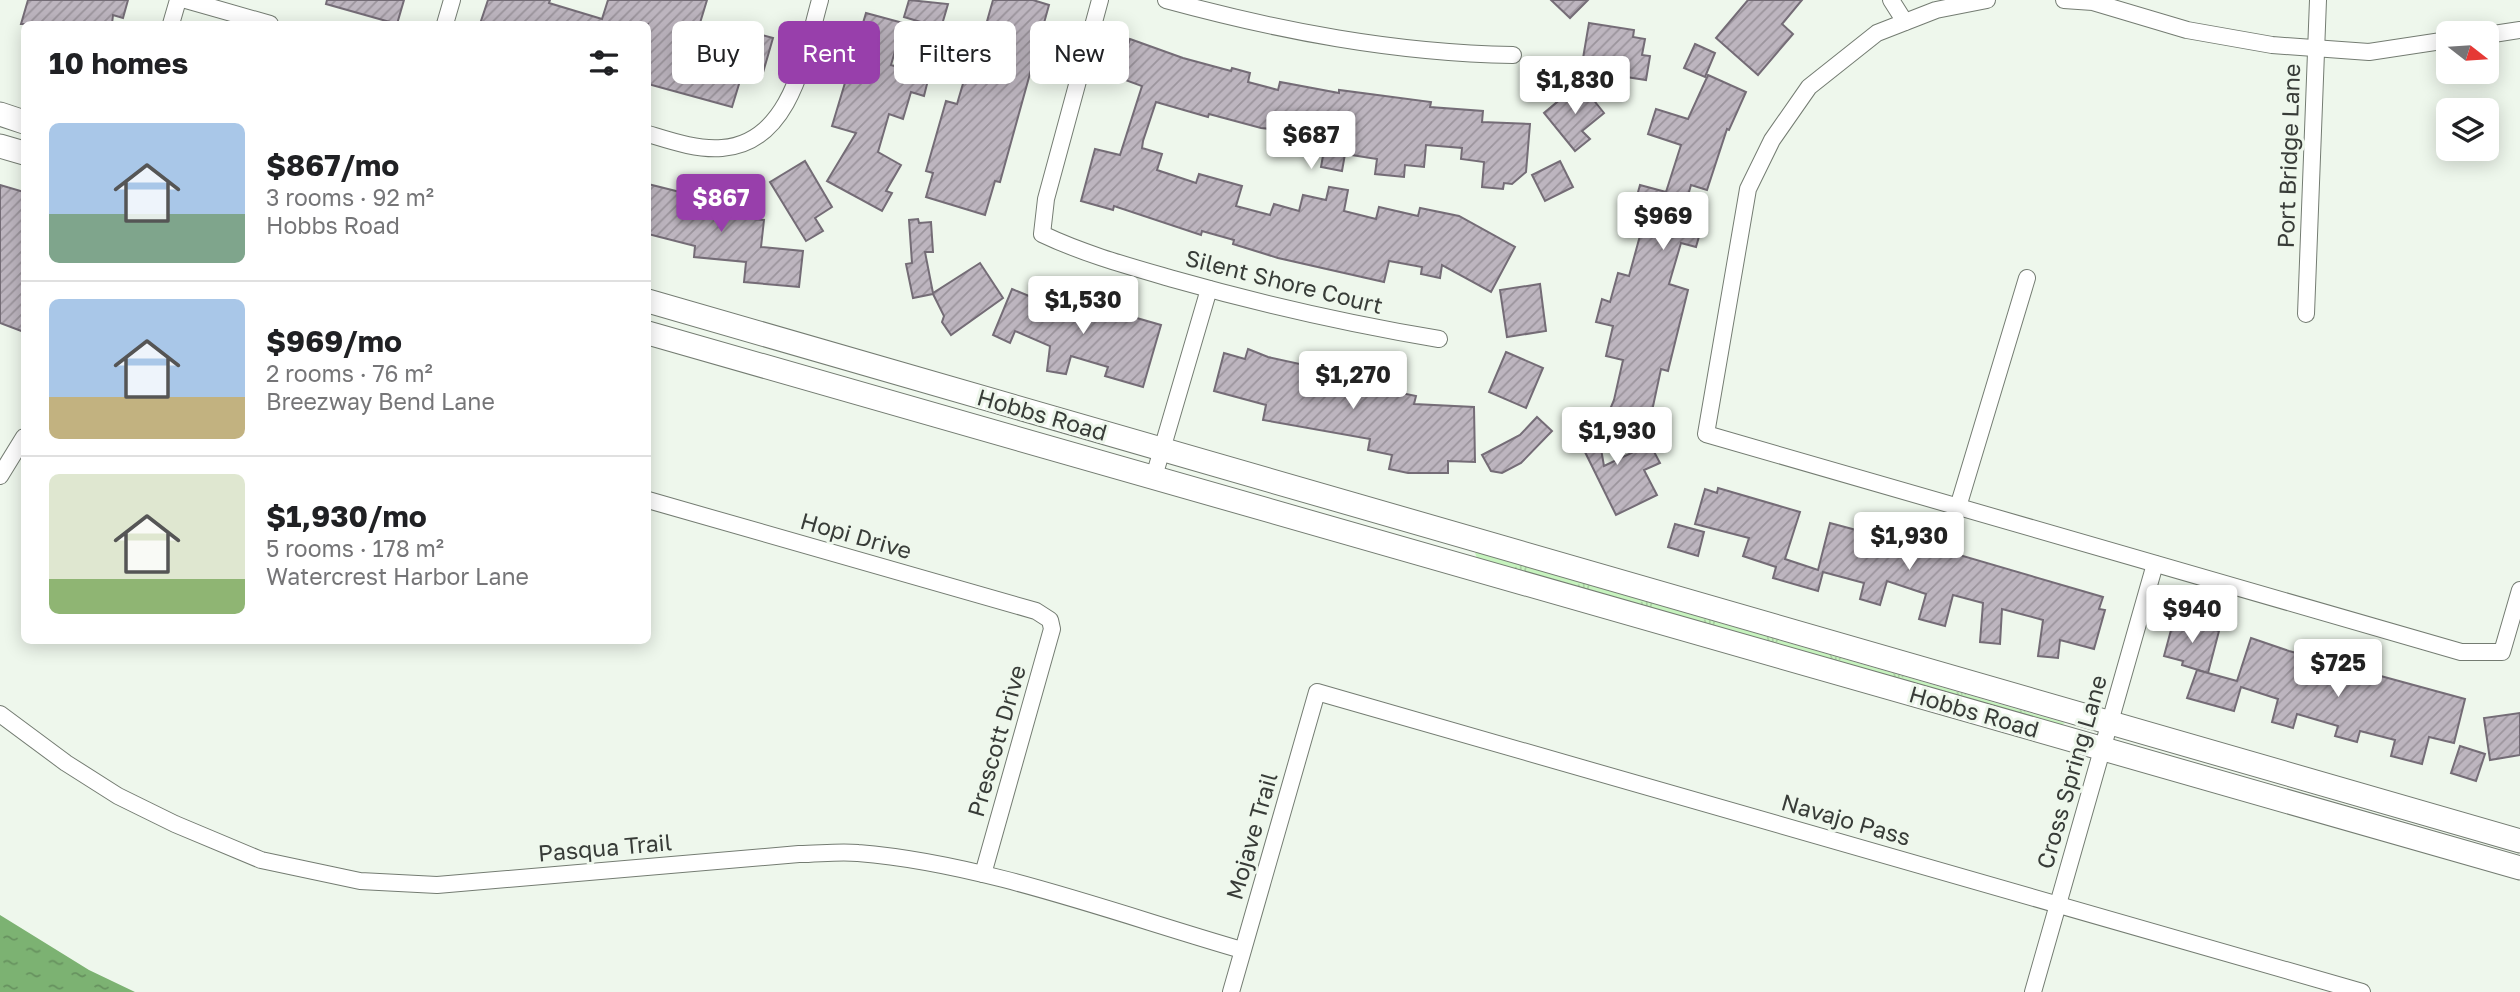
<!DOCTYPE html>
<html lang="en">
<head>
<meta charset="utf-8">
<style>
	:root { --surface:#fff; --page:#f2f2f2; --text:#202124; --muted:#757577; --line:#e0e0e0; --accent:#983fab }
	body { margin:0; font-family:"Golos Text",sans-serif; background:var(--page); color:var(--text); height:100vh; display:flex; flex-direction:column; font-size:26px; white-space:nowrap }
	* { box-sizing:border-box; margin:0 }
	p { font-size:23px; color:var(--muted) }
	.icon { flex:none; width:38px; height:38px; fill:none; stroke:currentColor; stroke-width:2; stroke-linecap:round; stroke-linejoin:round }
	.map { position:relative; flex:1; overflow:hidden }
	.drawer { position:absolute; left:21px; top:21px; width:630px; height:623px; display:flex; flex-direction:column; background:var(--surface); border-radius:10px; box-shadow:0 4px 18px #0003 }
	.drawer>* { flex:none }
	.top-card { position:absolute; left:672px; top:21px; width:665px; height:63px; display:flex; gap:14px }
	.needle { width:46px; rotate:107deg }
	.fabs { position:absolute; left:2436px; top:21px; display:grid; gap:14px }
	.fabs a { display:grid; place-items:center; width:63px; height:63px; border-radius:10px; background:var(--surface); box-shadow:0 4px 18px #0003; font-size:35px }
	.price { position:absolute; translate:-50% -60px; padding:0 16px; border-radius:7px; background:#fff; color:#222; font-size:23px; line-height:46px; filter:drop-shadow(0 2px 4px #0008) }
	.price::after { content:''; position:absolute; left:50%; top:42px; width:21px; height:16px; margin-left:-10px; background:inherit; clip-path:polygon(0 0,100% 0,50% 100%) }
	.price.on { background:var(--accent); color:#fff }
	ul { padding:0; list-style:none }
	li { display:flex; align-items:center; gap:21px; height:175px; padding:0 28px }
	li+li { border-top:2px solid var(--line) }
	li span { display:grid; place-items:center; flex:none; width:196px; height:140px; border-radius:10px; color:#555 }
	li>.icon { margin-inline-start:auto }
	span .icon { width:84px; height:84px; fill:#fffc; stroke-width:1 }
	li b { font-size:30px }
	h2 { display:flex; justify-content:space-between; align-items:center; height:84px; padding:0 28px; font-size:30px }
	.tag { padding:0 24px; border-radius:10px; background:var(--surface); box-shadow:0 4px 18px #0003; font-size:24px; line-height:63px }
	.tag.on { background:var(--accent); color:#fff }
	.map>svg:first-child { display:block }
</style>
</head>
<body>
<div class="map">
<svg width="2520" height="992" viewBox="0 0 2520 992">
	<defs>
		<pattern id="grass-tufts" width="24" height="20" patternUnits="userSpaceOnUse" patternTransform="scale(1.75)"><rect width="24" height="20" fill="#c6f3be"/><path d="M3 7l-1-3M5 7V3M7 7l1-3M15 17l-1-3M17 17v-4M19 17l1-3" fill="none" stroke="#abd1a4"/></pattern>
		<pattern id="water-ripples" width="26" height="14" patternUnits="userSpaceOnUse" patternTransform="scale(1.75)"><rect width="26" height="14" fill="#7cb272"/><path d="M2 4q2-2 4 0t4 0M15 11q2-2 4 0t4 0" fill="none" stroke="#67925f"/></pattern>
		<pattern id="building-hatch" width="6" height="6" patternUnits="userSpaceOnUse" patternTransform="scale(1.75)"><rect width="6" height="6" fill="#bdb5bf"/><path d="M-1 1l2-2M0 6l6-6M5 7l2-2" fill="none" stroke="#9b949c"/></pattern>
	</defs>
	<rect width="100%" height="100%" fill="#eef7ec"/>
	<!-- grass -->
	<path fill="url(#grass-tufts)" d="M1475,553H1479L2065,723L2060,726L1477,558Z"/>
	<!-- water -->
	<path fill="url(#water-ripples)" d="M0,915L89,970L135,992H0Z"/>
	<!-- building -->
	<g fill="url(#building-hatch)" stroke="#746c76" stroke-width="2">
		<path d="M28,0H128L123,18L113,15L112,24H21Z"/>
		<path d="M327,0H404L397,24L326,4Z"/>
		<path d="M488,0H550L549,3L602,19L608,0H707L693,46L722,54L725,43L743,49L747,31L773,38L762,76L743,71L732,107L648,84V24H480Z"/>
		<path d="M909,0L948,4L941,28L904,17Z"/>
		<path d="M993,0H1033L1049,5L1000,182L995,181L985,215L926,197L933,173L926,171L946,101L957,104L967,70L960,68L974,29L984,32Z"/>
		<path d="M1551,0H1588L1570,18Z"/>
		<path d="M1748,0H1802L1782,24L1793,34L1758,75L1716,38Z"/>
		<path d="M866,13L903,23L891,65L929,76L924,96L911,92L903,119L889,114L878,152L901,165L886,191L892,193L882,211L827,181L856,133L832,126Z"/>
		<path d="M1589,23L1634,30L1633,37L1645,39L1642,55L1650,56L1646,80L1581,70Z"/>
		<path d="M1130,39L1183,58L1231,71L1232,68L1250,73L1248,82L1278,90L1280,82L1339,93V90L1431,102L1430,107L1483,111L1482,122L1530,124L1526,172L1512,184L1504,183L1503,189L1482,187L1484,162L1461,159L1462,148L1426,145L1424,167L1405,165L1404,177L1375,174L1377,159L1345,154L1342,171L1321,167L1324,150L1297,145L1300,132L1261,128L1209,114L1208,117L1156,102L1143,141L1142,148L1162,154L1157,170L1196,183L1199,174L1242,186L1236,206L1270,215L1274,204L1299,211L1303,195L1326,200L1329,187L1348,190L1344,211L1376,219L1379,207L1418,216L1420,208L1459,216L1515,247L1491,292L1442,265L1440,278L1421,274L1422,267L1389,261L1384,282L1278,258L1233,244L1234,240L1202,231L1201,235L1114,206L1113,210L1081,201L1095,149L1120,155L1142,86L1117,77Z"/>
		<path d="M1695,44L1715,53L1705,77L1684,68Z"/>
		<path d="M1708,75L1746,92L1729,130L1727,129L1707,190L1691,185L1681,220L1702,226L1696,247L1681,243L1669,284L1688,290L1668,371L1661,369L1649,425L1608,414L1614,400L1623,360L1606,356L1613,326L1596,322L1602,299L1610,302L1618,273L1629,276L1641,232L1628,228L1640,185L1666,192L1681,145L1648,134L1656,109L1688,119Z"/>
		<path d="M1580,83L1604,113L1582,131L1590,139L1575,151L1544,113Z"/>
		<path d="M805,161L832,207L815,218L823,231L806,241L770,182Z"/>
		<path d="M1560,161L1573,187L1545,201L1532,175Z"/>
		<path d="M648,184L700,197L701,193L746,197L744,218L764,220L761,247L803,251L799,287L744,282L746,262L694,257L695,246L648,234Z"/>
		<path d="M0,185L24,192V332L0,323Z"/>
		<path d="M918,219L919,223L931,222L933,252H925L933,293L980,263L1003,298L951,335L942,322L944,316L933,294L913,298L906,264L912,263L909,220Z"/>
		<path d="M1540,284L1546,331L1507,337L1500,290Z"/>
		<path d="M1012,289L1070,313L1074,300L1161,325L1143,387L1105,376L1108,367L1071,356L1066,374L1047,371L1050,346L1015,331L1010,343L993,335Z"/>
		<path d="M1248,349L1268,357L1373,380L1372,387L1416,396L1414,404L1474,407L1475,462L1448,461V473H1408L1389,469L1392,455L1368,450L1370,439L1263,420L1266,405L1214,391L1224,353L1245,359Z"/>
		<path d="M1506,352L1543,368L1526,408L1489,392Z"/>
		<path d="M1594,409L1604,466L1650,444L1660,463L1644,470L1657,495L1616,515L1584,450L1579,451L1574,412Z"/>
		<path d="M1537,417L1552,431L1521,463L1502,473L1491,471L1482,455L1520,435Z"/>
		<path d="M1718,488L1800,512L1785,559L1818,570L1830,523L1890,539L1891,535L2103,597L2099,609L2105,610L2094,649L2060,640L2058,658L2038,656L2043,620L2002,609L2000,644L1980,642L1983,603L1953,595L1945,626L1919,619L1926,594L1887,581L1880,605L1860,599L1864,583L1823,572L1818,591L1773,578L1776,567L1743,556L1749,538L1695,524L1705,489L1717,493Z"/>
		<path d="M1675,524L1704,532L1698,556L1668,547Z"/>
		<path d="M2174,619L2219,631L2208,673L2182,665L2183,661L2164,656Z"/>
		<path d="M2251,638L2289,651L2465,699L2454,743L2429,737L2422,764L2391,756L2395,740L2360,731L2357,742L2335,736L2338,726L2297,714L2293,728L2272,722L2278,699L2241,687L2234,711L2187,698L2197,670L2237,681Z"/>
		<path d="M2520,713V755L2490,760L2484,718Z"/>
		<path d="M2460,746L2485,754L2476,781L2451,773Z"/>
	</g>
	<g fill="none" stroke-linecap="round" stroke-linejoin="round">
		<defs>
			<g id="street">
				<path d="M186,0L270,24"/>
				<path d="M1100,0L1046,199L1042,234C1084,254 1128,266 1173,279C1261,304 1349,324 1439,339"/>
				<path d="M1166,0C1280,31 1394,53 1513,55"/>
				<path d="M1891,0L1905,22"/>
				<path d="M1987,0L1936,10L1877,33L1809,87L1772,140L1748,189L1706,434L2461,652H2502L2520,590"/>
				<path d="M2064,0L2093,2L2187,30L2272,45L2369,52L2448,40"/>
				<path d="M171,24L178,0"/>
				<path d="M445,24L452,0"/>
				<path d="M2487,35L2520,30"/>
				<path d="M648,134C671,141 697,150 722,148C792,143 805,53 820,0"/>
				<path d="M2306,314L2318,0"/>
				<path d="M0,476L24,437"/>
				<path d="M1153,480L1209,289"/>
				<path d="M648,500L1036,611L1050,620L1052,629L983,874"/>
				<path d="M1958,507L2027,278"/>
				<path d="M0,714L66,763L118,796L175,824L261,860L360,881L437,885L799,854C818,854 839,851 858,853C984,863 1120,915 1242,950"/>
				<path d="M1231,992L1317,692L2362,992"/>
				<path d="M2033,992L2155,564"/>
			</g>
			<g id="secondary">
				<path d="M0,114L24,122"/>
				<path d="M0,146L24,153"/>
				<path d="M648,301L2520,841"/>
				<path d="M648,333L2520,868"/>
			</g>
		</defs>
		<!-- street casing -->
		<use href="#street" stroke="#747c72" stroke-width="18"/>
		<!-- secondary casing -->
		<use href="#secondary" stroke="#747c72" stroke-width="25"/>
		<!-- street -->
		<use href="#street" stroke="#fff" stroke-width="16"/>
		<!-- secondary -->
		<use href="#secondary" stroke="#fff" stroke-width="23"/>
	</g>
	<g text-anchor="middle" stroke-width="6" stroke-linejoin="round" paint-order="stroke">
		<!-- street labels -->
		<g font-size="23" fill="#383c38" stroke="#eef7ec">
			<text transform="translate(2289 156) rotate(-88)" y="8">Port Bridge Lane</text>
			<text transform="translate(1284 282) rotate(14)" y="8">Silent Shore Court</text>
			<text transform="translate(1042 415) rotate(16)" y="8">Hobbs Road</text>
			<text transform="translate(856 536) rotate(16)" y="8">Hopi Drive</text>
			<text transform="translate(1974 712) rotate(16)" y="8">Hobbs Road</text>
			<text transform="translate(997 741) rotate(-74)" y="8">Prescott Drive</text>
			<text transform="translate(2072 772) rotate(-74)" y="8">Cross Spring Lane</text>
			<text transform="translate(1846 820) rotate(16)" y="8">Navajo Pass</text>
			<text transform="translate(1252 836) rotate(-74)" y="8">Mojave Trail</text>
			<text transform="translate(605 848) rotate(-5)" y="8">Pasqua Trail</text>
		</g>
	</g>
</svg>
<div class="fabs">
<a><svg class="needle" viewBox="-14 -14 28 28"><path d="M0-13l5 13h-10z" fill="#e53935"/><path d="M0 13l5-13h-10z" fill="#757577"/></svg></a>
<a><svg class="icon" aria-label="layers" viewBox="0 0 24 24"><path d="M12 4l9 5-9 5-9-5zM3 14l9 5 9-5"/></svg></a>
</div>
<b class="price" style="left:1575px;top:116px">$1,830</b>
<b class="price" style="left:1311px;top:171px">$687</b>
<b class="price on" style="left:721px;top:234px">$867</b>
<b class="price" style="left:1663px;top:252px">$969</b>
<b class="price" style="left:1083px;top:336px">$1,530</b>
<b class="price" style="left:1353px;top:411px">$1,270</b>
<b class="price" style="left:1617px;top:467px">$1,930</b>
<b class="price" style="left:1909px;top:572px">$1,930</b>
<b class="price" style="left:2192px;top:645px">$940</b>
<b class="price" style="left:2338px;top:699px">$725</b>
<div class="top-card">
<a class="tag">Buy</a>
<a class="tag on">Rent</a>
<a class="tag">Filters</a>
<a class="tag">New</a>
</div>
<section class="drawer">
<h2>10 homes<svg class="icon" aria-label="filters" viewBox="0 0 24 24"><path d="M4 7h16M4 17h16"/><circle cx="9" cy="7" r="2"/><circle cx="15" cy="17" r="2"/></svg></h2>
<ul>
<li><span style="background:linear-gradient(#a9c7e8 65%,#7fa58c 0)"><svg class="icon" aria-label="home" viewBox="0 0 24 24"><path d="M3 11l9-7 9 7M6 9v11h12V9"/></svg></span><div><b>$867/mo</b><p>3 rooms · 92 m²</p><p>Hobbs Road</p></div></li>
<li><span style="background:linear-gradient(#a9c7e8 70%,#c2b280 0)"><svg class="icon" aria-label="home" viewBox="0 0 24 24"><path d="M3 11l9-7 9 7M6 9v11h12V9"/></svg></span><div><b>$969/mo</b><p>2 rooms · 76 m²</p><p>Breezway Bend Lane</p></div></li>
<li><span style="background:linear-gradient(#dfe7d0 75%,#8fb573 0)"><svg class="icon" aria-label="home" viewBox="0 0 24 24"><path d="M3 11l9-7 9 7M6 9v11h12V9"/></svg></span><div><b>$1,930/mo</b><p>5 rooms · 178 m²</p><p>Watercrest Harbor Lane</p></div></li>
</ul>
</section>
</div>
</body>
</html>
